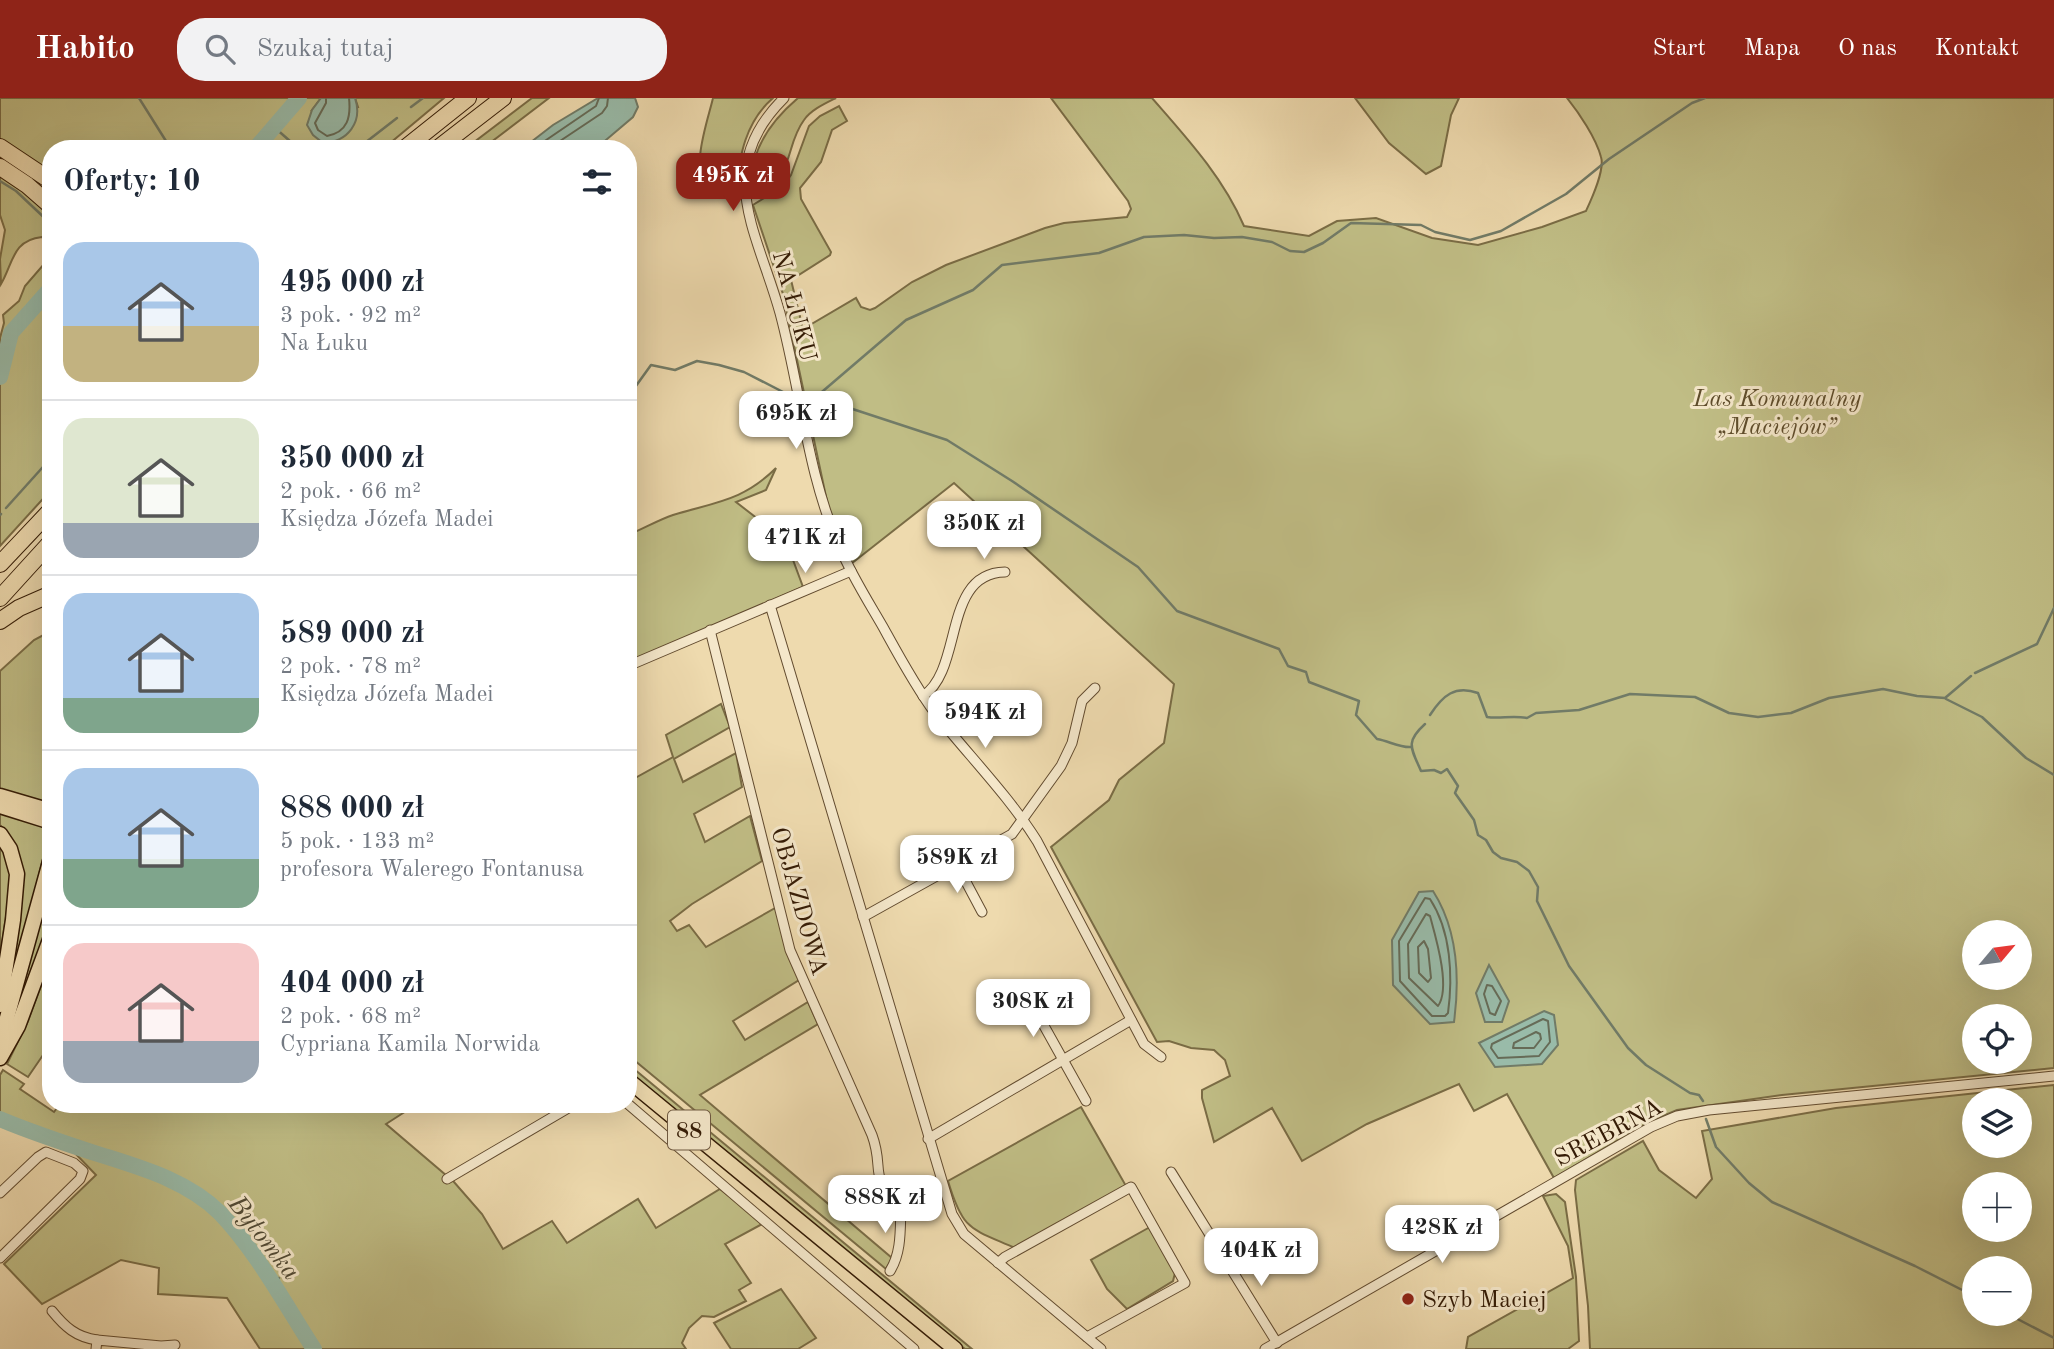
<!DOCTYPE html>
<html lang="pl">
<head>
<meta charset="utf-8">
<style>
	:root { --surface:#fff; --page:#f2f2f3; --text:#1f2937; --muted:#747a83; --line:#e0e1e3; --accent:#8f2418 }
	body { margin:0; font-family:"Old Standard TT",serif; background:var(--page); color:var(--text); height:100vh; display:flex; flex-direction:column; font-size:26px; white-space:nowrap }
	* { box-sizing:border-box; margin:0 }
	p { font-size:23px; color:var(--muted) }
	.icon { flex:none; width:38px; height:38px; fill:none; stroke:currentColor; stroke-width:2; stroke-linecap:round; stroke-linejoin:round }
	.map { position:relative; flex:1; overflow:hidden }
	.side { position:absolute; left:42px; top:42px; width:595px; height:973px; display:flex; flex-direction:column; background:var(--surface); border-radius:28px; box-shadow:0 7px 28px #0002 }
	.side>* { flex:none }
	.needle { width:46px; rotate:61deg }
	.controls { position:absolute; left:1962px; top:822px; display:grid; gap:14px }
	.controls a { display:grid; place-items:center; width:70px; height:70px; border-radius:50%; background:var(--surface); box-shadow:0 7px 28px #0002; font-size:35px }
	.price { position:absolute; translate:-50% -60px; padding:0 16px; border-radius:14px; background:#fff; color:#222; font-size:23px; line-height:46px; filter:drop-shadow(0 2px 4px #0008) }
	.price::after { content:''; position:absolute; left:50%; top:42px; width:21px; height:16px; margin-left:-10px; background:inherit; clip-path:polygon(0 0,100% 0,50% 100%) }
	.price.selected { background:var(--accent); color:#fff }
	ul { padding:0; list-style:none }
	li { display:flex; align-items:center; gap:21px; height:175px; padding:0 21px }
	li+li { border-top:2px solid var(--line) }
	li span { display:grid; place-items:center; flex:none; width:196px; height:140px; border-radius:21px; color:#555 }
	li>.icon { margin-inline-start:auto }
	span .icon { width:84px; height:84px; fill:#fffc; stroke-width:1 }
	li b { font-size:30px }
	h2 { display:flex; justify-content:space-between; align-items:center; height:84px; padding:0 21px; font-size:30px }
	header { display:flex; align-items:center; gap:42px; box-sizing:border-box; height:98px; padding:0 35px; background:var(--accent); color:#fff }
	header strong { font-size:33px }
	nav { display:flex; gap:38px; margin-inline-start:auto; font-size:24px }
	.search { width:490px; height:63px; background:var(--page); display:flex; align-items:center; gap:18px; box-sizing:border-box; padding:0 24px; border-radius:28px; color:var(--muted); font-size:26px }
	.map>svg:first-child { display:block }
</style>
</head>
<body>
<header>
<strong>Habito</strong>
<div class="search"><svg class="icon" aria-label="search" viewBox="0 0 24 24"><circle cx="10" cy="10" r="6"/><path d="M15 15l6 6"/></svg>Szukaj tutaj</div>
<nav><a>Start</a><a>Mapa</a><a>O nas</a><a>Kontakt</a></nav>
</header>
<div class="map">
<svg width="2054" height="1251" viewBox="0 0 2054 1251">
	<rect width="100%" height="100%" fill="#eedaae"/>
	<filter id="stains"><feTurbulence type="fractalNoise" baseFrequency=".00286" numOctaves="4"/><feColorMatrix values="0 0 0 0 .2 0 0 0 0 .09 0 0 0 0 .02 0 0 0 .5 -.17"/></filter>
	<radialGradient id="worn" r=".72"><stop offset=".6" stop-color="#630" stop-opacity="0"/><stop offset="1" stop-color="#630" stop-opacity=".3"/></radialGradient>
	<!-- green -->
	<g fill="#c0bd85" stroke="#7a6c45" stroke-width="2" fill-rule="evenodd">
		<path d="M0,0H321L312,12L358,9L355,0H444L383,51H51V75L0,41Z"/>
		<path d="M532,0H549L482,51H465Z"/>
		<path d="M713,0H773C745,24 740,58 735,92L729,95L708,90C689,73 708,22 713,0Z"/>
		<path d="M798,0H836C824,6 811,12 804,22C784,49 796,78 757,94L756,91L752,90C749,53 771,23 798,0Z"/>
		<path d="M1051,0H1152C1186,39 1223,79 1244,128L1309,138L1337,123L1376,120L1432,140L1478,147L1542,129L1586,113C1592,100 1605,72 1601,59C1596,40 1579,15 1567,0H2054V970L1782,997L1677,1012L1649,1024L1554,1080L1507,996L1474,1013L1459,986L1367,1026L1302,1063L1272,1010L1214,1044L1202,1000V992L1230,978L1225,962L1214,952L1191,950L1169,943L1157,944L1051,749L1109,702L1119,682L1164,645L1174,586L954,385L851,466L831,422L783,196L753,107L782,89L791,77L809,28L820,18L839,8L847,23L832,32L821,64L800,90L801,101L831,154L830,157L791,182L803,231L856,200L861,209L870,212L875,210L912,184L946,167L1045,130L1064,125L1127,119L1131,111L1128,103ZM1974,835H2020V880H1974ZM1974,919H2020V964H1974Z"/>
		<path d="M1355,0H1459L1451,17L1441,68L1426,76L1389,45Z"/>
		<path d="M0,76L18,88L51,118V154L49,145L42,139C12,142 13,166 1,186L0,161L5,132L0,117Z"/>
		<path d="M51,158V392L0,448V240L4,225L3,217L19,203L25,188Z"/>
		<path d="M776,370L766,392L736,404L786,443L803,489L628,564V437C643,431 658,422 673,417C715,404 743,403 776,370Z"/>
		<path d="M51,533V708L0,692V573L34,542Z"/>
		<path d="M721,606L730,629L674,661L683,684L736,655L742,689L694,716L705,744L750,718L762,763L692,806L670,823L677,833L689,827L706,849L777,809L799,882L733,923L745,942L808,904L818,926L700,997L892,1160L886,1171L628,957V684L673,659L666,637Z"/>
		<path d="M0,715L51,728L4,918L21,787L7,735L0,727Z"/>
		<path d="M0,747L8,761L12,778L0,859Z"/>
		<path d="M51,784V828L14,922Z"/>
		<path d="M51,861V962L43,957L28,979L7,966L28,923Z"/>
		<path d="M628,966L972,1251H965L628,974Z"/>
		<path d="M3,972L24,986L20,991L54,1014L60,1006H417L386,1026L454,1084L482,1116L503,1151L552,1123L567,1145L638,1101L656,1130L720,1091L764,1125L725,1146L751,1185L739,1192L746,1203L714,1219L702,1218L689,1230L682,1245L686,1251H320C276,1184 235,1099 156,1069C116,1055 73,1047 33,1032C22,1028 11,1021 0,1016V977Z"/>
		<path d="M2054,987V1251H1590L1588,1208L1575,1092L1576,1082L1643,1043L1659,1072L1696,1100L1712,1081L1702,1033L1836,1010ZM1974,1003H2020V1048H1974ZM1974,1087H2020V1132H1974ZM1974,1171H2020V1216H1974Z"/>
		<path d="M1081,1009L1126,1088L1015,1150C970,1130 963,1133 948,1083Z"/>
		<path d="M72,1052C110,1064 155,1072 188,1094C238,1127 277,1202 309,1251H260L227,1200L158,1196L159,1170L121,1162L42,1206L4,1166L96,1077Z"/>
		<path d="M1556,1096L1565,1104L1576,1179L1579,1243L1568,1251H1466L1468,1239L1573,1180L1568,1148L1543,1098Z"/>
		<path d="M1150,1129L1175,1175L1173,1183L1127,1211L1107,1191L1091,1162Z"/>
		<path d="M781,1191L816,1240L798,1251H731L714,1225Z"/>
	</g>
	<!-- water -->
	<g fill="#99bba9" stroke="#717b67" stroke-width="2">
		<path d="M321,0H355C363,24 348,44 323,45L313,37L307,27L312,12Z"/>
		<path d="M598,0H635L638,9L633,19L600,47L601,51H522L553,27Z"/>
		<path d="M1433,793C1458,832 1460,879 1454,924L1430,926L1393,887L1392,842L1419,794Z"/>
		<path d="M1489,867L1509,903L1502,924H1485L1476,895Z"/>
		<path d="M1544,913L1554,917L1558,947L1542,966L1495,969L1479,945Z"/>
	</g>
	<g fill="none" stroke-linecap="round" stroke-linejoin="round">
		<!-- shore -->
		<g stroke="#666b57" stroke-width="2">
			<path d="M326,0V5L315,25L318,32L327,38C348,34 351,19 349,0"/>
			<path d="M533,51L596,8L599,0"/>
			<path d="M548,51L602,15L607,8L608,0"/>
			<path d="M1425,800L1430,801C1451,833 1453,878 1448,915L1445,918H1432L1400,883L1399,843Z"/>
			<path d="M1426,816L1430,818C1436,840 1451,890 1438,908L1409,880L1408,846Z"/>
			<path d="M1424,843L1428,851L1431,880L1428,884L1419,875L1418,849Z"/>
			<path d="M1487,887L1492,888L1501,903L1495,917L1490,915L1484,896Z"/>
			<path d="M1543,921L1548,923L1550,944L1539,958L1498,960L1491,950L1492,946Z"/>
			<path d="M1536,934L1540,936L1541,941L1534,950H1513L1514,945Z"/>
		</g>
		<!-- stream -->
		<g stroke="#717b67" stroke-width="2.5">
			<path d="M139,0L171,51"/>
			<path d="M411,9L423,0"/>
			<path d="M274,29L299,51"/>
			<path d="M357,51L397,20"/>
			<path d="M0,83L16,93L51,126"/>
			<path d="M628,299L651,267L675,272L697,263L719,267L744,274L785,295"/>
			<path d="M816,299L906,222L973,192L1002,167L1099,155L1144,139L1184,137L1214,140L1242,139L1272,144L1290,153L1304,154L1323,145L1351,125L1421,127L1435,134L1470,142L1501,133L1566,96L1609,61L1692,5L1705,0"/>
			<path d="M816,299L947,342L1012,383L1138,469L1177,513L1279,551L1288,568L1306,574L1309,584L1359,603L1356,617L1377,641C1389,643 1400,650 1411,649"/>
			<path d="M6,410L51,360"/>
			<path d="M0,417L1,416"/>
			<path d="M1975,575L2037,546L2054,510"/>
			<path d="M1946,601L1982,619L2026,660L2054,677"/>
			<path d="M1430,617C1443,597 1455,587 1478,595L1487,619C1500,621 1513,617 1527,620L1536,615L1579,612L1630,596L1695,599L1729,615L1758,619L1791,615L1829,600L1883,591L1917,598L1945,600L1971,578"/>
			<path d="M1425,626C1405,644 1411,650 1421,673L1434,672L1441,675L1447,671L1458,688L1455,695L1474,722L1478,737L1486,742L1493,754L1501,760L1517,764L1529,773L1538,789L1537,803L1569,868L1628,950L1646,967L1690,995L1699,997L1703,1003"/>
			<path d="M1706,1021L1716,1049L1749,1085L1772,1104L1915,1168L1974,1198"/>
			<path d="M270,1184L279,1180"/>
			<path d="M2008,1216L2054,1240"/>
		</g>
		<!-- river -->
		<g stroke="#99bba9" stroke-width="16">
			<path d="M255,51L299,0"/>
			<path d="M0,279L11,235L51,190"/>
			<path d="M0,1021C33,1035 67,1046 101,1057C142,1070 188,1083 220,1115C256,1152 286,1208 314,1251"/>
		</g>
		<defs>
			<g id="street">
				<path d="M784,0C712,71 758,135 780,215C801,293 807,376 840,450C852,478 868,503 883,529C899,558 915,588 935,615C969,658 1008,697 1037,743L1144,946L1161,959"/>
				<path d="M770,507L952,1116L964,1136L1101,1251"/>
				<path d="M710,532L790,852L872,1037C885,1072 867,1079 901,1108"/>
				<path d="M628,568L851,473"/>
				<path d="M923,598C964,571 942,475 1005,474"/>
				<path d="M957,767L982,814"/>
				<path d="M863,819L1012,736L1061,668L1072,645L1082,603L1095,590"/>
				<path d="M1033,908L1086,1003"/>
				<path d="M628,1006L914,1251"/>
				<path d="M928,1041L1131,922"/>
				<path d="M1171,1074L1277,1245"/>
				<path d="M447,1081L575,1006"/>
				<path d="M0,1095L38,1059L46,1054L74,1065L83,1073L80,1081L0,1160"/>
				<path d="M901,1108L943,1091"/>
				<path d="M998,1165L1005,1159L1131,1089L1185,1185L1087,1239"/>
				<path d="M890,1173C902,1154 900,1130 901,1108"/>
				<path d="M52,1213C65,1229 76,1239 97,1242"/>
				<path d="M96,1251L97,1242L161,1248L175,1247"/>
				<path d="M1265,1251L1651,1029L1677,1018L1709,1012L2054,978"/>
			</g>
			<g id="primary">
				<path d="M0,698L51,713"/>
				<path d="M0,708L51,724"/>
				<path d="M0,736L10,751L17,776L13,822L0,907"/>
				<path d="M0,945L51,760"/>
				<path d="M0,960L18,928L51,839"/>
				<path d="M628,982L955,1251"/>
			</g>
			<g id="highway">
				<path d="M0,49L51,83"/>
				<path d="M404,51L468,0"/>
				<path d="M437,51L503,0"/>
				<path d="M0,69L27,87L51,108"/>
				<path d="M0,466L51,412"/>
				<path d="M0,500L51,444"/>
				<path d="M0,523L19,510L51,496"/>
			</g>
		</defs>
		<!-- street casing -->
		<use href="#street" stroke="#624b2f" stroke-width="11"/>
		<!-- primary casing -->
		<use href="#primary" stroke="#341b05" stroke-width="17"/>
		<!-- highway casing -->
		<use href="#highway" stroke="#341b05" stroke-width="18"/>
		<!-- street -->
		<use href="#street" stroke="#f4e7ca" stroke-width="9"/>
		<!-- primary -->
		<use href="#primary" stroke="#eedaae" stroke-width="14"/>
		<!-- highway -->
		<use href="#highway" stroke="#eedaae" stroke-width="16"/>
	</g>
	<!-- markers -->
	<circle fill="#8f2418" stroke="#f4e7ca" stroke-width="2.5" cx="1408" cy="1201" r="7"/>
	<g text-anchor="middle" stroke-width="6" stroke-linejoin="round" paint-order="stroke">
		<!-- shield labels -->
		<rect fill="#f4e7ca" stroke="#6e5840" stroke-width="2" x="668" y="1012.5" width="42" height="39" rx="5"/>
		<g font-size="23" font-weight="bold" fill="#341b05">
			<text x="689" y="1040">88</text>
		</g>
		<!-- street labels -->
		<g font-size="24" fill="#341b05" stroke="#f4e7ca">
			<text transform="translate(795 208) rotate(75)" y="8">NA ŁUKU</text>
			<text transform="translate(800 803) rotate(74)" y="8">OBJAZDOWA</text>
			<text transform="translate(1608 1034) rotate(-28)" y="8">SREBRNA</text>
		</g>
		<!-- park labels -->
		<g font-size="24" font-style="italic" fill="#5e4c2b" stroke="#f4e7ca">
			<text x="1777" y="308">Las Komunalny<tspan x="1777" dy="28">„Maciejów”</tspan></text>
		</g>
		<!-- poi labels -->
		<g font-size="24" fill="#341b05" stroke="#f4e7ca" text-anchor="start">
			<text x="1422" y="1209">Szyb Maciej</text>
		</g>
		<!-- water labels -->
		<g font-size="26" font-style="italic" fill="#524b36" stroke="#f4e7ca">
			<text transform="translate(265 1139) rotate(52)" y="9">Bytomka</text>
		</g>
	</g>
	<rect width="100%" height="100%" filter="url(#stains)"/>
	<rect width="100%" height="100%" fill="url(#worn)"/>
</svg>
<div class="controls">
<a><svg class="needle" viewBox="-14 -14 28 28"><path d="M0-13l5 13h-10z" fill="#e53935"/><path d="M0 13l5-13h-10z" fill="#747a83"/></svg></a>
<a><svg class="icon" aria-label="locate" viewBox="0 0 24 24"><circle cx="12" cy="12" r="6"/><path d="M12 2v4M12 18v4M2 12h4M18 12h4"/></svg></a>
<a><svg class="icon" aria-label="layers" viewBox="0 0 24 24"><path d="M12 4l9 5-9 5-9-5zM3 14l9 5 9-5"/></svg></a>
<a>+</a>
<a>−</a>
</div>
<b class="price selected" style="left:733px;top:115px">495K zł</b>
<b class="price" style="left:796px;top:353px">695K zł</b>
<b class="price" style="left:984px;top:463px">350K zł</b>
<b class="price" style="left:805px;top:477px">471K zł</b>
<b class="price" style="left:985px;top:652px">594K zł</b>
<b class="price" style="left:957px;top:797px">589K zł</b>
<b class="price" style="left:1033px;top:941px">308K zł</b>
<b class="price" style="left:885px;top:1137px">888K zł</b>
<b class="price" style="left:1442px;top:1167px">428K zł</b>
<b class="price" style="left:1261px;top:1190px">404K zł</b>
<section class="side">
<h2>Oferty: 10<svg class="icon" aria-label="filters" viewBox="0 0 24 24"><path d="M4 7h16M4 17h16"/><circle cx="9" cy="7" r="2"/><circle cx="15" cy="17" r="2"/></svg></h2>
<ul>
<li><span style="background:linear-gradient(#a9c7e8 60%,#c2b280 0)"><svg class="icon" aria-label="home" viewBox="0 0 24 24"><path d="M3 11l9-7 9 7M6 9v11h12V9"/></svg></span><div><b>495 000 zł</b><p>3 pok. · 92 m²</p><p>Na Łuku</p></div></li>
<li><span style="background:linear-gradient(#dfe7d0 75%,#9aa5b1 0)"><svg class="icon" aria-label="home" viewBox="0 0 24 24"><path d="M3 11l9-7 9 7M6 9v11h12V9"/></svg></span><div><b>350 000 zł</b><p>2 pok. · 66 m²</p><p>Księdza Józefa Madei</p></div></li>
<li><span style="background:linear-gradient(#a9c7e8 75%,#7fa58c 0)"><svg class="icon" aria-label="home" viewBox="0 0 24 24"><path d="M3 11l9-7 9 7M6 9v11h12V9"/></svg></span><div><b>589 000 zł</b><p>2 pok. · 78 m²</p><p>Księdza Józefa Madei</p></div></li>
<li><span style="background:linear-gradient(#a9c7e8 65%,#7fa58c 0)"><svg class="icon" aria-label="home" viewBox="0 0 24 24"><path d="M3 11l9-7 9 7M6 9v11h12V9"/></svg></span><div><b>888 000 zł</b><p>5 pok. · 133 m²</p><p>profesora Walerego Fontanusa</p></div></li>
<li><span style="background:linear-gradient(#f6c9c9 70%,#9aa5b1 0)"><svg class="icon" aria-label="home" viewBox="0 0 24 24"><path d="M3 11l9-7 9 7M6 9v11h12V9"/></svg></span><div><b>404 000 zł</b><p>2 pok. · 68 m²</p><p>Cypriana Kamila Norwida</p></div></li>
</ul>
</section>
</div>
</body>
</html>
